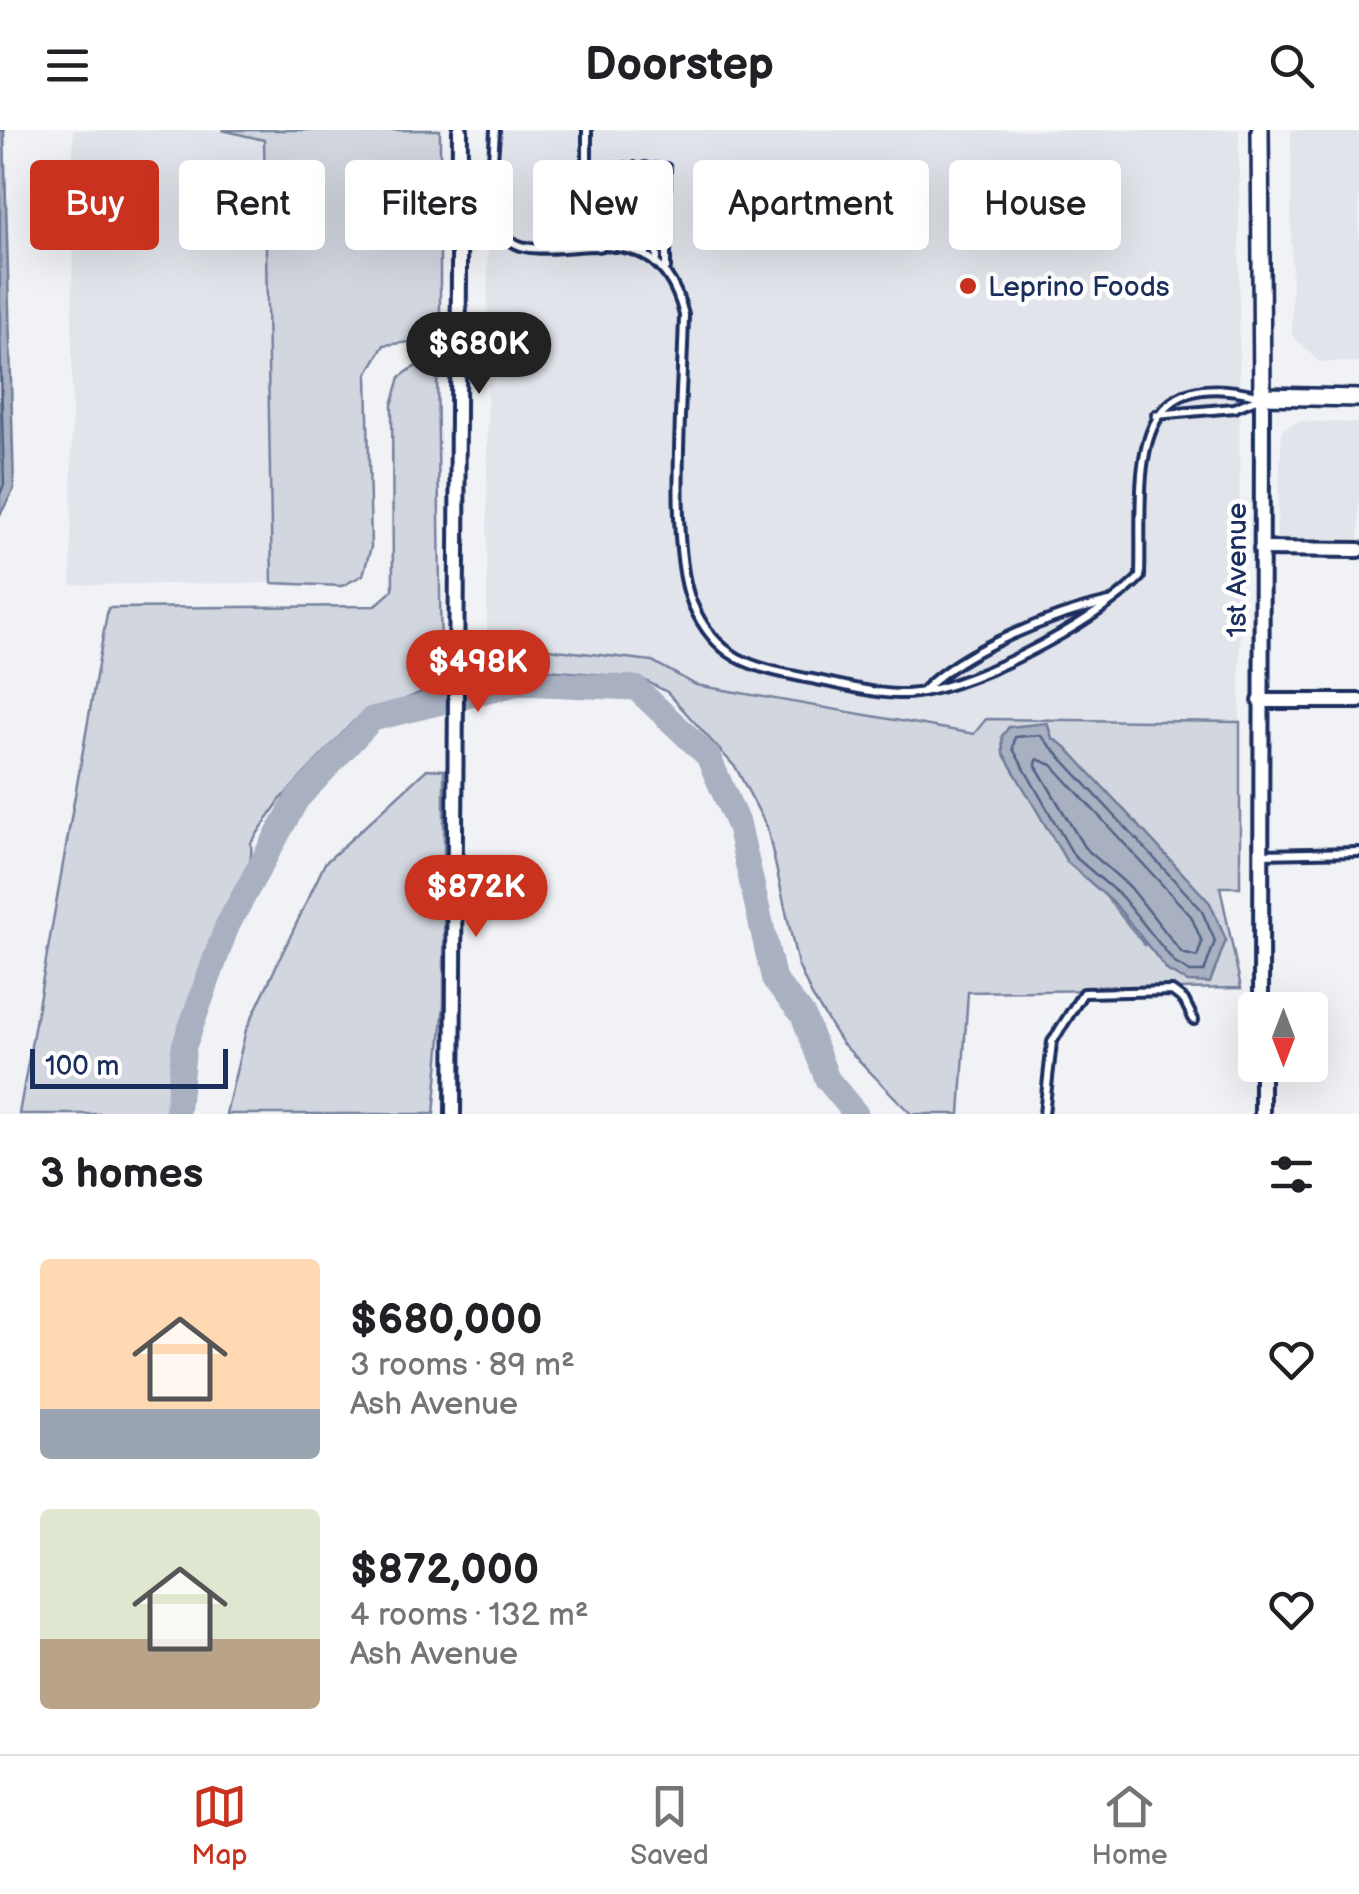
<!DOCTYPE html>
<html lang="en">
<head>
<meta charset="utf-8">
<style>
	:root { --surface:#fff; --page:#f2f2f2; --text:#202124; --muted:#757577; --line:#e0e0e0; --accent:#c8321e }
	body { margin:0; font-family:"Balsamiq Sans",sans-serif; background:var(--page); color:var(--text); height:100vh; display:flex; flex-direction:column; font-size:38px; white-space:nowrap }
	* { box-sizing:border-box; margin:0 }
	p { font-size:32px; color:var(--muted) }
	.icon { flex:none; width:55px; height:55px; fill:none; stroke:currentColor; stroke-width:2; stroke-linecap:round; stroke-linejoin:round }
	.map { position:relative; height:984px; overflow:hidden }
	.panel { display:flex; flex-direction:column; background:var(--surface); flex:1 }
	.panel>* { flex:none }
	.hud { position:absolute; left:30px; top:30px; width:1300px; height:90px; display:flex; gap:20px }
	.needle { width:65px; rotate:180deg }
	.controls { position:absolute; left:1238px; top:862px; display:grid; gap:20px }
	.controls a { display:grid; place-items:center; width:90px; height:90px; border-radius:10px; background:var(--surface); box-shadow:0 10px 40px #0002; font-size:50px }
	.scale { position:absolute; left:30px; bottom:25px; width:198px; box-sizing:border-box; padding-left:10px; border:5px solid #1b2f5e; border-top:0; font-size:28px; line-height:35px; white-space:nowrap; color:#1b2f5e; -webkit-text-stroke:8px #fff; paint-order:stroke }
	.price { position:absolute; translate:-50% -85px; padding:0 22px; border-radius:35px; background:var(--accent); color:#fff; font-size:32px; line-height:65px; filter:drop-shadow(0 2px 5px #0008) }
	.price::after { content:''; position:absolute; left:50%; top:60px; width:30px; height:22px; margin-left:-15px; background:inherit; clip-path:polygon(0 0,100% 0,50% 100%) }
	.price.selected { background:#222; color:#fff }
	ul { padding:0; list-style:none }
	li { display:flex; align-items:center; gap:30px; height:250px; padding:0 40px }
	li span { display:grid; place-items:center; flex:none; width:280px; height:200px; border-radius:10px; color:#555 }
	li>.icon { margin-inline-start:auto }
	span .icon { width:120px; height:120px; fill:#fffc; stroke-width:1 }
	li b { font-size:42px }
	h2 { display:flex; justify-content:space-between; align-items:center; height:120px; padding:0 40px; font-size:42px }
	.pill { padding:0 35px; border-radius:10px; background:var(--surface); box-shadow:0 10px 40px #0002; font-size:35px; line-height:90px }
	.pill.selected { background:var(--accent); color:#fff }
	header { display:flex; justify-content:space-between; align-items:center; height:130px; padding:0 40px; background:var(--surface); font-size:45px; font-weight:800 }
	.menu { display:flex; justify-content:space-around; align-items:center; height:140px; border-top:2px solid var(--line); background:var(--surface); font-size:28px; color:var(--muted) }
	.menu a { display:grid; justify-items:center; gap:5px }
	.menu .selected { color:var(--accent) }
	.map>svg:first-child { display:block }
</style>
</head>
<body>
<header><svg class="icon" aria-label="menu" viewBox="0 0 24 24"><path d="M4 6h16M4 12h16M4 18h16"/></svg>Doorstep<svg class="icon" aria-label="search" viewBox="0 0 24 24"><circle cx="10" cy="10" r="6"/><path d="M15 15l6 6"/></svg></header>
<div class="map">
<svg width="1359" height="984" viewBox="0 0 1359 984">
	<rect width="100%" height="100%" fill="#f1f2f5"/>
	<filter id="ink" filterUnits="userSpaceOnUse"><feTurbulence type="fractalNoise" baseFrequency=".01" numOctaves="2"/><feDisplacementMap in="SourceGraphic" scale="20" xChannelSelector="R" yChannelSelector="G"/><feConvolveMatrix kernelMatrix="1 2 1 2 8 2 1 2 1" color-interpolation-filters="sRGB"/></filter>
	<g filter="url(#ink)">
		<!-- built -->
		<g fill="#e1e4ea">
			<path d="M73,0H222L264,9L272,453L71,455Z"/>
			<path d="M488,0H1239L1240,592L986,589L974,604L696,555L652,531L487,511Z"/>
			<path d="M1291,0H1359V232H1319L1292,205Z"/>
			<path d="M1298,291L1359,293V416H1276L1282,300Z"/>
		</g>
		<!-- green -->
		<g fill="#d2d6df" stroke="#76829e" stroke-width="2.5" fill-rule="evenodd">
			<path d="M222,0H440V209L384,215L367,244L371,417L363,445L342,456L272,453L264,10Z"/>
			<path d="M414,237H437L441,536L531,517L652,531L696,555L974,604L986,589L1240,592V757H1220L1241,858L968,862L960,984H911L841,912L812,866L798,835L767,697L736,638L667,562L640,548L524,538L476,556L422,562L354,591L280,670L251,713C255,745 228,775 217,805C195,865 178,921 170,984H19L108,478L375,476L393,460L392,275L400,247ZM1047,593L1052,608L1145,816L1100,759Z"/>
			<path d="M427,639L444,640V874L434,984H226L246,900L325,733Z"/>
		</g>
		<!-- water -->
		<g fill="#a8b0c2" stroke="#707c9a" stroke-width="2.5">
			<path d="M0,0H4L14,359L0,385Z"/>
			<path d="M1047,593L1052,608L1066,617L1210,773L1226,810L1210,853L1188,852L1168,841L1115,774L1067,732L1003,623L1002,606L1009,597Z"/>
		</g>
		<g fill="none" stroke-linecap="round" stroke-linejoin="round">
			<!-- shore -->
			<g stroke="#536386" stroke-width="2.5">
				<path d="M0,209L4,355L0,364"/>
				<path d="M1040,605L1201,779L1215,811L1204,842H1190L1175,833L1122,767L1074,726L1013,619L1015,607Z"/>
				<path d="M1037,629L1052,635L1191,786L1202,812L1197,827L1182,823L1131,758L1084,717L1036,636Z"/>
			</g>
			<!-- river -->
			<path stroke="#a8b0c2" stroke-width="25" d="M177,984L184,916L227,796L297,669L372,589L519,553L636,558L708,626L739,697L774,850L803,885L827,949L856,984"/>
			<defs>
				<g id="service">
					<path d="M495,0C494,28 487,68 497,94C524,161 653,56 684,185C683,255 668,415 692,473C716,530 752,537 806,548C836,553 867,563 897,564C959,567 1097,492 1140,447C1143,353 1121,229 1260,266"/>
					<path d="M598,37L599,117"/>
					<path d="M613,37L614,117"/>
					<path d="M625,37L626,118"/>
					<path d="M634,37L635,121"/>
					<path d="M645,37L646,124"/>
					<path d="M655,38L657,129"/>
					<path d="M666,38V138"/>
					<path d="M587,116V0"/>
					<path d="M1156,285L1234,278L1261,267"/>
					<path d="M924,560C964,519 1054,484 1109,472"/>
					<path d="M1261,724L1359,722"/>
					<path d="M1044,984L1052,912L1083,863L1172,861L1184,870L1194,890"/>
				</g>
				<g id="minor">
					<path d="M1261,419L1359,420"/>
					<path d="M1260,571H1359"/>
					<path d="M1261,880L1262,266"/>
					<path d="M1262,935V984"/>
					<path d="M453,984L460,0"/>
				</g>
				<path id="tertiary" d="M1260,0L1262,266L1359,268"/>
			</defs>
			<!-- service casing -->
			<use href="#service" stroke="#1b2f5e" stroke-width="14"/>
			<!-- minor casing -->
			<use href="#minor" stroke="#1b2f5e" stroke-width="20"/>
			<!-- tertiary casing -->
			<use href="#tertiary" stroke="#1b2f5e" stroke-width="22"/>
			<!-- service -->
			<use href="#service" stroke="#fff" stroke-width="6"/>
			<!-- minor -->
			<use href="#minor" stroke="#fff" stroke-width="12"/>
			<!-- tertiary -->
			<use href="#tertiary" stroke="#fff" stroke-width="15"/>
		</g>
	</g>
	<!-- markers -->
	<circle fill="#c8321e" stroke="#fff" stroke-width="4" cx="968" cy="156" r="10"/>
	<g text-anchor="middle" stroke-width="9" stroke-linejoin="round" paint-order="stroke">
		<!-- poi labels -->
		<g font-size="28" fill="#1b2f5e" stroke="#fff" text-anchor="start">
			<text x="988" y="166">Leprino Foods</text>
		</g>
		<!-- street labels -->
		<g font-size="28" fill="#1b2f5e" stroke="#fff">
			<text transform="translate(1236 440) rotate(-90)" y="10">1st Avenue</text>
		</g>
	</g>
</svg>
<div class="controls">
<a><svg class="needle" viewBox="-14 -14 28 28"><path d="M0-13l5 13h-10z" fill="#e53935"/><path d="M0 13l5-13h-10z" fill="#757577"/></svg></a>
</div>
<div class="scale">100 m</div>
<b class="price selected" style="left:479px;top:267px">$680K</b>
<b class="price" style="left:478px;top:585px">$498K</b>
<b class="price" style="left:476px;top:810px">$872K</b>
<div class="hud">
<a class="pill selected">Buy</a>
<a class="pill">Rent</a>
<a class="pill">Filters</a>
<a class="pill">New</a>
<a class="pill">Apartment</a>
<a class="pill">House</a>
</div>
</div>
<section class="panel">
<h2>3 homes<svg class="icon" aria-label="filters" viewBox="0 0 24 24"><path d="M4 7h16M4 17h16"/><circle cx="9" cy="7" r="2"/><circle cx="15" cy="17" r="2"/></svg></h2>
<ul>
<li><span style="background:linear-gradient(#ffd9b3 75%,#9aa5b1 0)"><svg class="icon" aria-label="home" viewBox="0 0 24 24"><path d="M3 11l9-7 9 7M6 9v11h12V9"/></svg></span><div><b>$680,000</b><p>3 rooms · 89 m²</p><p>Ash Avenue</p></div><svg class="icon" aria-label="heart" viewBox="0 0 24 24"><path d="M12 20l-8-8c-3-5 5-10 8-4 3-6 11-1 8 4z"/></svg></li>
<li><span style="background:linear-gradient(#dfe7d0 65%,#b9a48a 0)"><svg class="icon" aria-label="home" viewBox="0 0 24 24"><path d="M3 11l9-7 9 7M6 9v11h12V9"/></svg></span><div><b>$872,000</b><p>4 rooms · 132 m²</p><p>Ash Avenue</p></div><svg class="icon" aria-label="heart" viewBox="0 0 24 24"><path d="M12 20l-8-8c-3-5 5-10 8-4 3-6 11-1 8 4z"/></svg></li>
</ul>
</section>
<nav class="menu">
<a class="selected"><svg class="icon" aria-label="map" viewBox="0 0 24 24"><path d="M3 6l6-2 6 2 6-2v14l-6 2-6-2-6 2zM9 4v14M15 6v14"/></svg>Map</a>
<a><svg class="icon" aria-label="saved" viewBox="0 0 24 24"><path d="M7 4h10v16l-5-4-5 4z"/></svg>Saved</a>
<a><svg class="icon" aria-label="home" viewBox="0 0 24 24"><path d="M3 11l9-7 9 7M6 9v11h12V9"/></svg>Home</a>
</nav>
</body>
</html>
